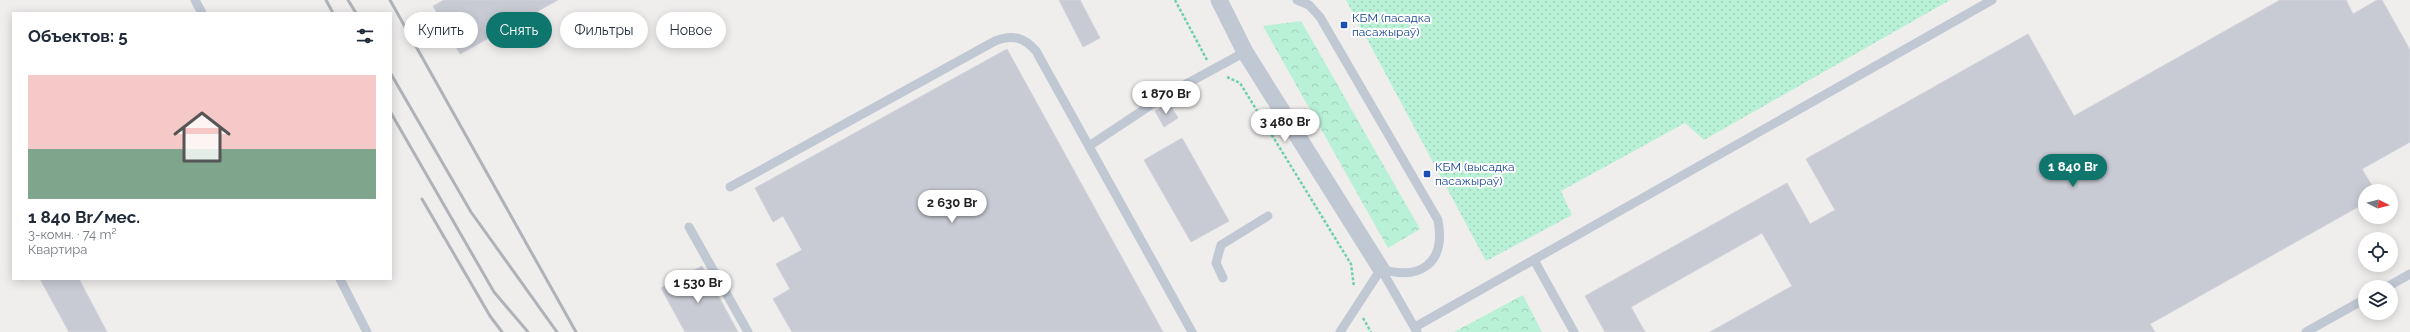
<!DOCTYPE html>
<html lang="ru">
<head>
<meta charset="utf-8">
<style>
	:root { --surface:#fff; --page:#f2f2f3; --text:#1f2937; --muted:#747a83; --line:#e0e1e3; --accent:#0f766e }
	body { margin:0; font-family:Raleway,sans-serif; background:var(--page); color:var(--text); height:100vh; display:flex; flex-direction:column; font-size:15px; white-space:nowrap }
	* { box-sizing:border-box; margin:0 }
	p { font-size:13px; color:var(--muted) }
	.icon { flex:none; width:22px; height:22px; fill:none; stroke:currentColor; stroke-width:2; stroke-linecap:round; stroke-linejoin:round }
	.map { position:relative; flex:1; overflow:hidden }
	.panel { position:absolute; left:12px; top:12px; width:380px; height:268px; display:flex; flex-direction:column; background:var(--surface); border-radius:0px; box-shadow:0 2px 10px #0003 }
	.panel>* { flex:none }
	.guide { position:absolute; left:404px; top:12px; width:380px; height:36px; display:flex; gap:8px }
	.needle { width:26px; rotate:96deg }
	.fabs { position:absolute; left:2358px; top:184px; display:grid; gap:8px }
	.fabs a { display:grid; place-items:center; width:40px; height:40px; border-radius:50%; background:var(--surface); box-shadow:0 2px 10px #0003; font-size:20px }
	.price { position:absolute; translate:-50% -34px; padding:0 9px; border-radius:14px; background:#fff; color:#222; font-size:13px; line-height:26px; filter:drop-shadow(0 1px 2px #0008) }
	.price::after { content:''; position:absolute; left:50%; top:24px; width:12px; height:9px; margin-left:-6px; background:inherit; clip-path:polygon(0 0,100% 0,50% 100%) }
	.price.on { background:var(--accent); color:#fff }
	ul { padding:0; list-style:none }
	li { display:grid; align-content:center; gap:8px; height:212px; padding:0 16px }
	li+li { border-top:1px solid var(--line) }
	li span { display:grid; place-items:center; height:124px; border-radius:0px; color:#555 }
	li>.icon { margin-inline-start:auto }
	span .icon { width:72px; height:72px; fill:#fffc; stroke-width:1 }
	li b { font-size:17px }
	h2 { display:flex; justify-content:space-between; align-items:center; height:48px; padding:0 16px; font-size:17px }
	.tag { padding:0 14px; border-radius:18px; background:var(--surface); box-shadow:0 2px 10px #0003; font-size:14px; line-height:36px }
	.tag.on { background:var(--accent); color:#fff }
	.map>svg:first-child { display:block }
</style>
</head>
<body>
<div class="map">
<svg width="2410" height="332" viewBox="0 0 2410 332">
	<defs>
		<pattern id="grass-dots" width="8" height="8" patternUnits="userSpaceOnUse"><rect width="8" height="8" fill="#b8f1d5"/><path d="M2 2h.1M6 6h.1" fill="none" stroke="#a0d0b9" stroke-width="1.8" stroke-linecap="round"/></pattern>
		<pattern id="forest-crowns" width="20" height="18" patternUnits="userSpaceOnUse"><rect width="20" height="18" fill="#b8f1d5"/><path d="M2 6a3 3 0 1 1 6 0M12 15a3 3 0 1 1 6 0" fill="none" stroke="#a0d0b9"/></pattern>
	</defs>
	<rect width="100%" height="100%" fill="#f0eeed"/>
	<!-- grass -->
	<path fill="url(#grass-dots)" d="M1346,0H1950L1704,140L1685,123L1561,191L1572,215L1486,261Z"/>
	<!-- forest -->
	<g fill="url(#forest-crowns)">
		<path d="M1301,21L1420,229L1388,248L1263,26Z"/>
		<path d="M1523,295L1542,332H1454Z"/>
	</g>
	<!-- building -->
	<g fill="#c9cbd4" stroke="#d1d2da">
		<path d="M444,0H558L460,54L433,6Z"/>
		<path d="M1059,0H1080L1100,38L1083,47Z"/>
		<path d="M2280,0H2346L2353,14L2377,0H2382L2410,50V142L2362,169L2375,191H2365V203L2150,324L2155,332H1710L1792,286L1762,233L1631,307L1645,332H1605L1585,296L1787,183L1810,224L1835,210L1806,159L2028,34L2074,116Z"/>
		<path d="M1007,49L1163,332H792L773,299L790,289L776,264L802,250L783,216L773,222L755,188Z"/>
		<path d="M1169,103L1178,118L1164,127L1155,111Z"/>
		<path d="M1182,138L1229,221L1191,242L1144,160Z"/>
		<path d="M702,266L738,332H685L661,288Z"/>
		<path d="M40,279H79L107,332H69Z"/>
	</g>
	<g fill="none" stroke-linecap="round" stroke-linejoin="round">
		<!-- path -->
		<g stroke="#6fd1ac" stroke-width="2.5" stroke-dasharray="3 2" stroke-linecap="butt">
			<path d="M1175,0L1207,60"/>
			<path d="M1227,77L1240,83L1351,264L1354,287"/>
			<path d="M1363,318L1371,332"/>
		</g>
		<!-- lane -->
		<g stroke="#c0c8d4" stroke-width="9">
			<path d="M195,0L202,13"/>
			<path d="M1297,0L1309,5L1320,17L1438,220C1446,263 1421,281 1381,269"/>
			<path d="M1089,146L1166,95L1245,52"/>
			<path d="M730,187L995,41C1012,34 1024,37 1036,51L1192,332"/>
			<path d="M689,227L748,332"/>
			<path d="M1534,260L1574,332"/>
			<path d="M1381,269L1417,332"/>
			<path d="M1223,278L1216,263L1221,245L1268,216"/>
			<path d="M340,279L367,332"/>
			<path d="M2387,287L2410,274"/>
			<path d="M1415,327L1992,0"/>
			<path d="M1340,332L1381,269"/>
			<path d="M2306,332L2365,299"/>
		</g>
		<!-- street -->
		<path stroke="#c0c8d4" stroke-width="17" d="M1219,0L1245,52L1381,269"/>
		<!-- rail -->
		<g stroke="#afb2b8" stroke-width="3">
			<path d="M326,0L333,13"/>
			<path d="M348,0L356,13"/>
			<path d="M390,0L576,332"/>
			<path d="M391,74L471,212L557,332"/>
			<path d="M391,113L494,292L528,332"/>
			<path d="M422,199L490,316L502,332"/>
		</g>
	</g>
	<!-- markers -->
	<g fill="#1a4fb4" stroke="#fff" stroke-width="1.5">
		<rect x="1340" y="21" width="8" height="8" rx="2"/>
		<rect x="1423" y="170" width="8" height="8" rx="2"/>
	</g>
	<g text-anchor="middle" stroke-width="4" stroke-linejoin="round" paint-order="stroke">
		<!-- transit labels -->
		<g font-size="12" fill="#164399" stroke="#fff" text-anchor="start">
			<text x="1352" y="22">КБМ (пасадка<tspan x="1352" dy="14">пасажыраў)</tspan></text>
			<text x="1435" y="171">КБМ (высадка<tspan x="1435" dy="14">пасажыраў)</tspan></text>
		</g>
	</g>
</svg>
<div class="fabs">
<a><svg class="needle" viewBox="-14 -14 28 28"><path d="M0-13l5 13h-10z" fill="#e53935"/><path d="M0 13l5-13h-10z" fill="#747a83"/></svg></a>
<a><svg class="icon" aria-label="locate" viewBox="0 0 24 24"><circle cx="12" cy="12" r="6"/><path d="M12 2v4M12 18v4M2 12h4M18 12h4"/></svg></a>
<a><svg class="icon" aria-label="layers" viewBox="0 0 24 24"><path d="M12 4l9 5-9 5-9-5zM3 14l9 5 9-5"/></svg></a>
</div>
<b class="price" style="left:1166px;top:115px">1 870 Br</b>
<b class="price" style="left:1285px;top:143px">3 480 Br</b>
<b class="price on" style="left:2073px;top:188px">1 840 Br</b>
<b class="price" style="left:952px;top:224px">2 630 Br</b>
<b class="price" style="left:698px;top:304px">1 530 Br</b>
<div class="guide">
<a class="tag">Купить</a>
<a class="tag on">Снять</a>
<a class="tag">Фильтры</a>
<a class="tag">Новое</a>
</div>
<section class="panel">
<h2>Объектов: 5<svg class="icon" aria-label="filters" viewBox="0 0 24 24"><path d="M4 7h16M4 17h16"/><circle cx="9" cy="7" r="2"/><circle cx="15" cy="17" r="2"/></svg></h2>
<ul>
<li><span style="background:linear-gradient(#f6c9c9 60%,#7fa58c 0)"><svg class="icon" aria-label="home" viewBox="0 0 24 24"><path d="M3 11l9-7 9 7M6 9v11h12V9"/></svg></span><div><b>1 840 Br/мес.</b><p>3-комн. · 74 m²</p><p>Квартира</p></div></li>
</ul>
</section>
</div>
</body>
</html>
